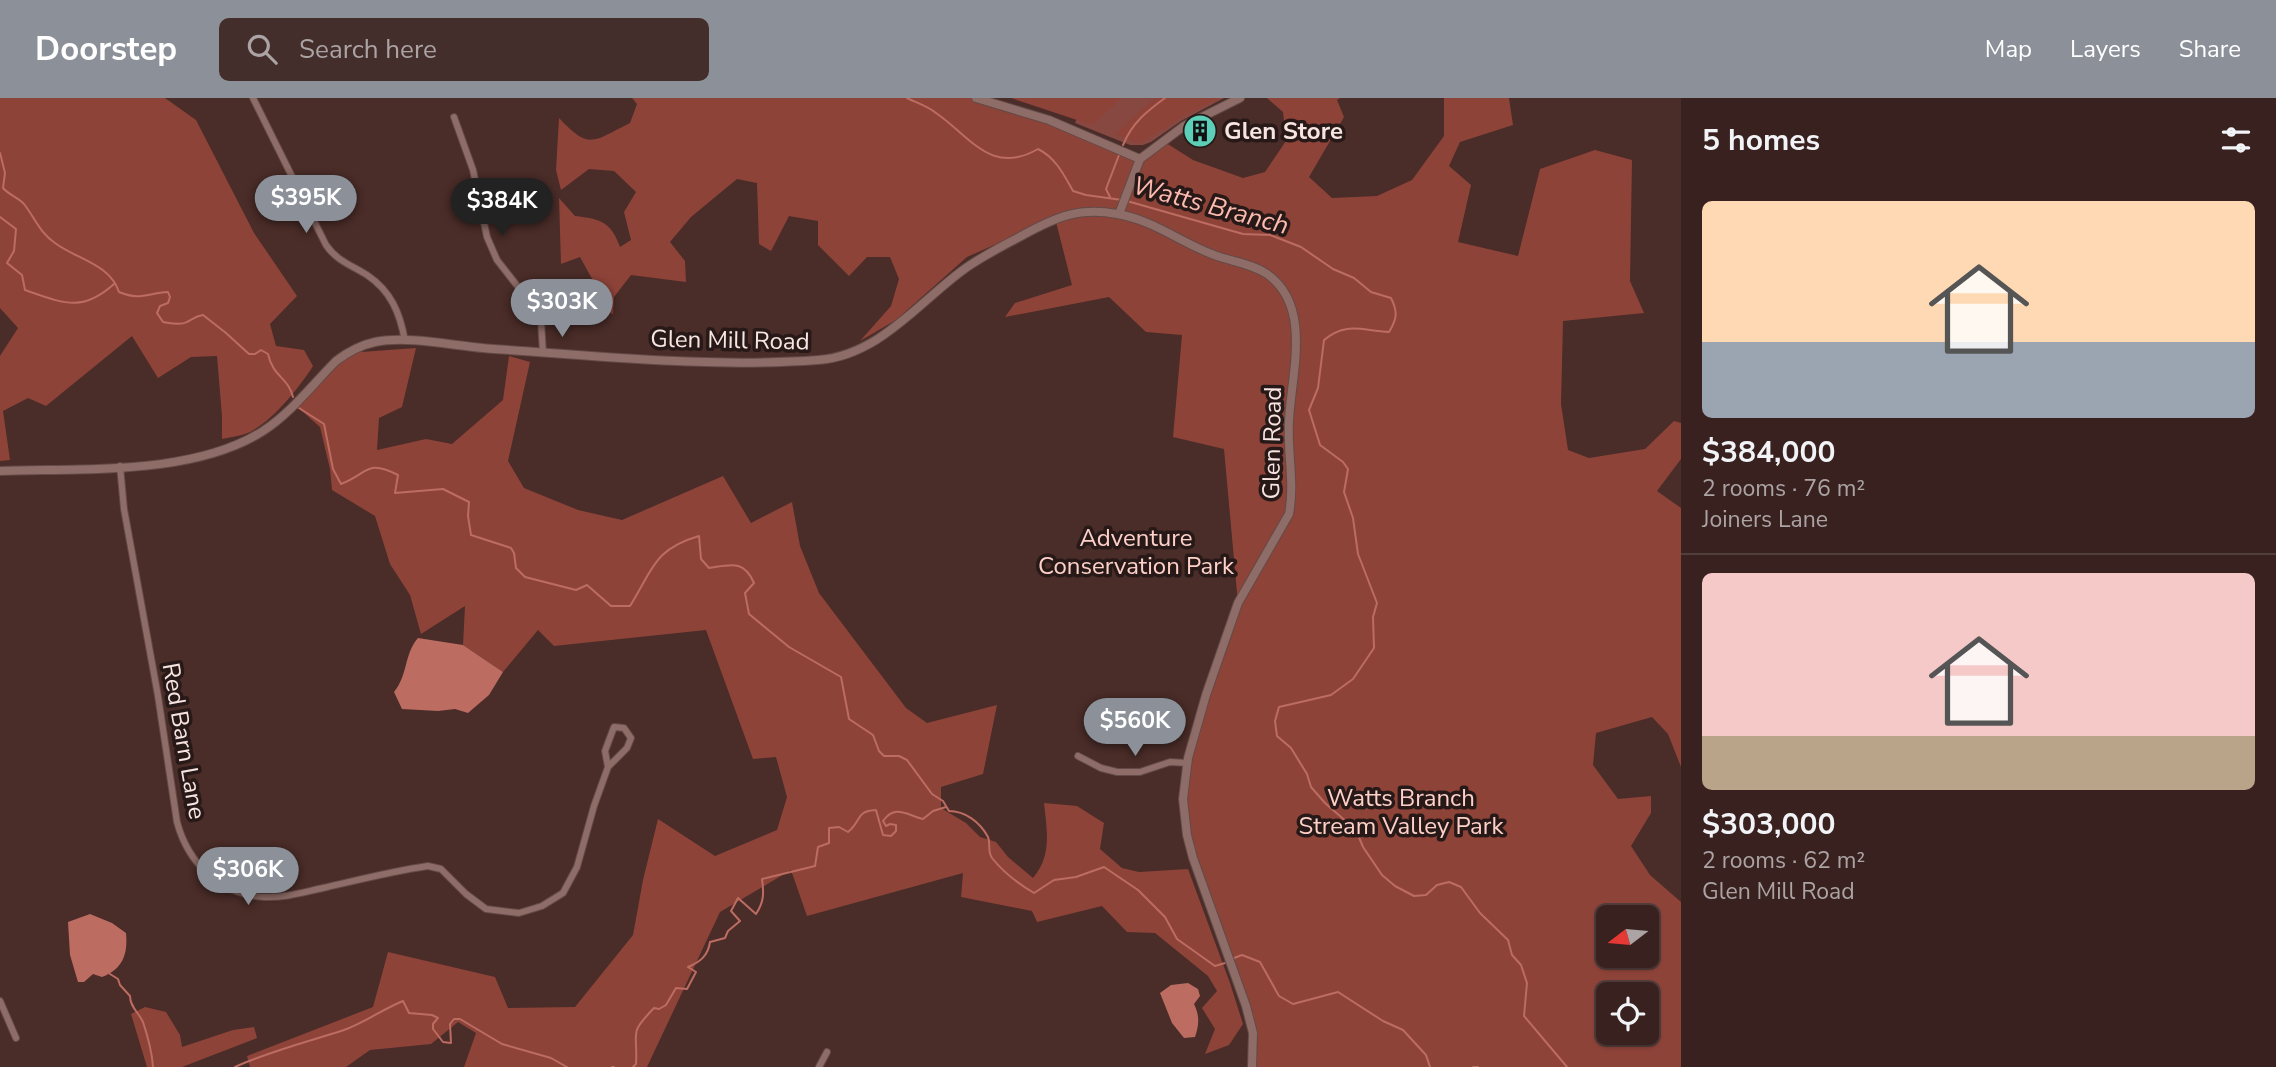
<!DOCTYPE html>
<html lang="en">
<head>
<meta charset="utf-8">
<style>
	:root { --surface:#38211e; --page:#432e2b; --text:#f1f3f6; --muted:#aba3a4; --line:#523e3c; --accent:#8c9099 }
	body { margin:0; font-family:"Nunito Sans",sans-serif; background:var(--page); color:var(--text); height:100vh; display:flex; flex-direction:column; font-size:26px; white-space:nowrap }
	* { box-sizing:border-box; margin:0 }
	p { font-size:23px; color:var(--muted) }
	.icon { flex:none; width:38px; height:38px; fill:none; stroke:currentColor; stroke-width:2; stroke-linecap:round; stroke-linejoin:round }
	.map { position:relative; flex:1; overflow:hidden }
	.panel { display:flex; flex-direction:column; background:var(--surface); width:595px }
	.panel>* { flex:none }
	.needle { width:46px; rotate:254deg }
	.tools { position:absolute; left:1596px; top:807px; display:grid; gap:14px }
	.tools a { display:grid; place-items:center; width:63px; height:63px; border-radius:10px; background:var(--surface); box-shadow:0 2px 5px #0004,0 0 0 2px var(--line); font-size:35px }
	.price { position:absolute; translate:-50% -60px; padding:0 16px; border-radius:24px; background:var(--accent); color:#fff; font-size:23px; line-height:46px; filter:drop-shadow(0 2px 4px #0008) }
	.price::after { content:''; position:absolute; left:50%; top:42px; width:21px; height:16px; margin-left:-10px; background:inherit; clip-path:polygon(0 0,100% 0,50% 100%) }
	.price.on { background:#222; color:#fff }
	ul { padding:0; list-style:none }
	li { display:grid; align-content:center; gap:14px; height:371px; padding:0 21px }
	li+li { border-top:2px solid var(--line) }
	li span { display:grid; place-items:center; height:217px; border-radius:10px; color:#555 }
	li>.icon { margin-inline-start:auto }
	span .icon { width:126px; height:126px; fill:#fffc; stroke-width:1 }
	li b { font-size:30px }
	h2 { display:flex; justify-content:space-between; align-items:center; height:84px; padding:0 21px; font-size:30px }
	header { display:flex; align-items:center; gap:42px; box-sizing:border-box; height:98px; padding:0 35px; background:var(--accent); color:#fff }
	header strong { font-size:33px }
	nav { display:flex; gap:38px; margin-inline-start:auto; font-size:24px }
	.search { width:490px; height:63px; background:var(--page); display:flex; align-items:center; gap:18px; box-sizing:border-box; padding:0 24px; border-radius:10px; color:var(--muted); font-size:26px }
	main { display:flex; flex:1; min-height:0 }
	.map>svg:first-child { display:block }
</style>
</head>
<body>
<header>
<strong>Doorstep</strong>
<div class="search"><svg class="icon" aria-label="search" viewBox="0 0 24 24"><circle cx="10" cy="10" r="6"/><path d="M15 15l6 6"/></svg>Search here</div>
<nav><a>Map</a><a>Layers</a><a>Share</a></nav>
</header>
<main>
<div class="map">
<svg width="1681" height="969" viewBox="0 0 1681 969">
	<rect width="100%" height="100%" fill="#4a2c28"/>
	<!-- green -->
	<path fill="#864840" d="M1085,0H1224L1181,23L1151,44L1143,47H1130L1075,25Z"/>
	<!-- forest -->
	<g fill="#8e4339" fill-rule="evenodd">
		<path d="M0,0H165L196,22L254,135L297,198L270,226L276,248L304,252L313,268C299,290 272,324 248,335C240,338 230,339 222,341V318L217,258L191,259L158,280L132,238L46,308L28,300L3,313L10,362L0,363V258L18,230L0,210Z"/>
		<path d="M632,0H976L1028,16L1140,61L1163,43L1193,62L1243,80L1265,74L1286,43L1283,14L1267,0H1340L1337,2L1344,19L1309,79L1332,100L1377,98L1412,82L1444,38V0H1509L1513,27L1460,44L1449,68L1471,87L1458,144L1518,158L1540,71L1595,52L1632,62L1630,183L1644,215L1563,223L1561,306L1568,352L1589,360L1645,351L1674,323L1681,325V361L1657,393L1681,410V669L1668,636L1652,619L1596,635L1593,667L1618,701L1651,698V715L1631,748L1650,777L1681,804V969H1252L1253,935L1193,760L1184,680L1238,505L1224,351L1173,339L1182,237L1146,234L1109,199L1005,219L1015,205L1072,187L1055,120L967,159L896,222L860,243L891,208L899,181L890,159H867L849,178L818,147V123L789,118L771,153L759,146L757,85L737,81L691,119L670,144L685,163L686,184L631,177L614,199L613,216L599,212L596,188L580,159L561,166L559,100L575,118C601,121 611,124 620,149L631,142L624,114L636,94L614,73L589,71L561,92L556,72L559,20C590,53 593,43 630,25L637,6ZM1608,819H1647V858H1608ZM1608,896H1647V934H1608Z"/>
		<path d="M1011,0H1122L1092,27Z"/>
		<path d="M1157,0H1220L1180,20L1139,46L1115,36L1146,7Z"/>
		<path d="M416,250L402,309L379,320L377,352L426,341L452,346L503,302L509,258L530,264L508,363L524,390L578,412L622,422L723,378L751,425L792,404L800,448L819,495L906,610L927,625L997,607L983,676L941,689V710L966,725L980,739L996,744L1008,759L1033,780C1052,758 1047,733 1044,705L1077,708L1104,725L1100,751L1122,770L1139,774L1188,771L1230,885L1243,926L1229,947L1205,956L1215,931L1202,910L1217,893L1208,878L1155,835L1127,834L1102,808L1037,824L1032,813L961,799L963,775L807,818L791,772L720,814L647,969H464L476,935L458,924L431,946L370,952L346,969H250L247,958L373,909L388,854L495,879L508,910L575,909L633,837L643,782L658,721L715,758L777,732L787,699L776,659L753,661L706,532L554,548L538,532L503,574L463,547L465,508L421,536L410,497L390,466L375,418L332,392L330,371L320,329L294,306L347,255Z"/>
		<path d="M145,909L166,914L180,937L182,949L233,932L254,929L257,940L182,969H147L131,916Z"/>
	</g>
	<!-- water -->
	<g fill="#bc6c61">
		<path d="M418,540L463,547L503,574L489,597L468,615L455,611L438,613L402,611L394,594C408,577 404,556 418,540Z"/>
		<path d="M90,816L112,825L126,835C128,856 123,871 102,879L93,876L84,884H78L70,857L68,824Z"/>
		<path d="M1188,885L1198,891L1200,898L1194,906C1200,918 1199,927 1195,939L1184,940L1172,925L1160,895L1171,887Z"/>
	</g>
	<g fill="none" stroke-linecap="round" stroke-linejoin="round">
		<!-- stream -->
		<g stroke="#bc6c61" stroke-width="2">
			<path d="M907,0C917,5 928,8 936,15C971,39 991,78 1038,51C1056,60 1064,77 1073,93L1086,97L1122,102"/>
			<path d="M1123,47C1132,25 1146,14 1165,0"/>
			<path d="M0,55L5,75L3,90C9,97 19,100 24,106C35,120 40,135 55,145C76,161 110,166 119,194C141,203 147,195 168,194L170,199L168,205L160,208L157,215L163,224C170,225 180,228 187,224C193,221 195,218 203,217L226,235L249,256H255L261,252L268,256C273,279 288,279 293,299"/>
			<path d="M1110,99L1106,91L1119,57"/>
			<path d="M1127,103L1243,136L1270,137L1301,149L1333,171L1354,180L1371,194L1391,200C1398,214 1397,221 1389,234C1362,233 1347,223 1324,242L1318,290L1309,312L1320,347L1343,364L1348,371L1344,394L1353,420L1358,456L1377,505L1373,519L1374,550L1353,581L1331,597L1279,609L1275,623L1277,638L1291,650L1307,676L1311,689L1325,705L1356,732L1363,749L1382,777L1395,788L1414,798L1426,797L1437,787L1449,784L1461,789L1480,815L1508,842L1512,857L1521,867L1527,885L1524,918L1567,969"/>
			<path d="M0,119L16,131L14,153L7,165L22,177L25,192C63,205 82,215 114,186"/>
			<path d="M299,310L324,326L333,371L341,386C369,375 366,361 398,377L395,395L443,391L469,404L468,418L471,437L511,450L514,455L516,470L525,479L576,492L587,487L611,508H630C653,471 654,451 699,438L701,461L709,470C730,467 744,461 754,485L745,495L749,516L789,549L841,579L849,621L873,637L879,653L884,658H899L907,662L932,696L943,703L949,713C965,713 980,724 988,739C991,746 987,753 992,760C1004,775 1017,785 1034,795L1054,782L1076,779L1104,769L1138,792L1165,819L1177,841L1215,868L1225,865"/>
			<path d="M1234,860L1242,857L1260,864L1279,898L1293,906L1338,894L1383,923L1403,932L1426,957L1430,969"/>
			<path d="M110,876L118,881L120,887L130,898C130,909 139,915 143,924C148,939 152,953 153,969"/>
			<path d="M235,969C270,953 307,944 344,932C364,925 383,911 403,903L409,915L432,917L438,920L433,926V931L443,944L451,945L450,926L454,921H460L502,946L551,960L567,969"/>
			<path d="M612,969H614"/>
			<path d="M633,969L636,966C638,932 628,937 654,910L659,911L666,907L676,890L687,891L696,874L688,869C700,864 708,858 710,844L725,840L728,833L740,823L731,813L738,800L756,816C764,804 764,795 762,781L815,768L818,749L829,745V730L839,729L848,734C862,723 855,713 876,712L883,737L891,738L896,733V727L890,726L886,728L883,723C895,706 907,717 923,721L933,713L946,709"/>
			<path d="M1473,969H1478"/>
		</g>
		<defs>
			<g id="street">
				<path d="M253,0L326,147C337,163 351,167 367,177C391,193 400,215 405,243"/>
				<path d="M454,19L473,72L487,139L497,162L537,213L541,223L543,255"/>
				<path d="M120,368L124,411L158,598L177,724C188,765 220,797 264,799C284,800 304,794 323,790C358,782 393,773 428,768L441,771L466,796L486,811L519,815L542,808L563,795L577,769L594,708L608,669L605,653L614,629L624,630L631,640L627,650L608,669"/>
				<path d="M1078,658L1101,670L1117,674H1140L1170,664L1187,665"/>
				<path d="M0,903L16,940"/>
				<path d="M819,969L827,954"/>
			</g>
			<g id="secondary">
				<path d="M976,0L1049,22L1140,61"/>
				<path d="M1140,61L1184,28L1240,0"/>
				<path d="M1119,116L1140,61"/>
				<path d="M0,373C81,370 193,378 263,333C291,315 313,286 336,263C348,254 361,247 375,244C411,237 457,249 494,251C601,258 710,270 818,262C878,258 918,205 963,172C982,158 1003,148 1023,137C1056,119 1079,109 1117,116C1155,122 1185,148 1220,159C1236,164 1254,167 1267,176C1313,208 1291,277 1289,323C1287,354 1295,385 1289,416L1238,505L1206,597L1188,660L1183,701L1187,737L1193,760L1246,908L1253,935L1252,969"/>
			</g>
		</defs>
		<!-- street casing -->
		<use href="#street" stroke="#634a46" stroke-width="8"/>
		<!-- secondary casing -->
		<use href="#secondary" stroke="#634a46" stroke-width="10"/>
		<!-- street -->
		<use href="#street" stroke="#8e6c67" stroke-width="6"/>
		<!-- secondary -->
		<use href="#secondary" stroke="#8e6c67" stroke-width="8"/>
	</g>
	<!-- icons -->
	<defs>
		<symbol id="building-disc" viewBox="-11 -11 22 22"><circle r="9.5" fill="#5dceb8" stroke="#261917"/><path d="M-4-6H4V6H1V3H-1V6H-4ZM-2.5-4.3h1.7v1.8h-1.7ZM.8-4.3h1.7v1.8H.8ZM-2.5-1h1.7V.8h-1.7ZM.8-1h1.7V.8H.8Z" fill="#111"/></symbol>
	</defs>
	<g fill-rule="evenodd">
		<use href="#building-disc" x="1181" y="14" width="38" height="38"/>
	</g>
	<g text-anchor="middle" stroke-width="7" stroke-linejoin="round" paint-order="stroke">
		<!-- poi labels -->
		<g font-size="24" font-weight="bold" fill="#f8e4e1" stroke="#261917" text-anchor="start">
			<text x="1224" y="41">Glen Store</text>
		</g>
		<!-- street labels -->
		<g font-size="24" fill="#f8e4e1" stroke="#261917">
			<text transform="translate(730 242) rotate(1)" y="8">Glen Mill Road</text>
			<text transform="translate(1272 345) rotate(-89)" y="8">Glen Road</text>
			<text transform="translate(184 643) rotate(80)" y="8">Red Barn Lane</text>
		</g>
		<!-- park labels -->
		<g font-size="24" fill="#fed0c8" stroke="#261917">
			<text x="1136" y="448">Adventure<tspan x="1136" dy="28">Conservation Park</tspan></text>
			<text x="1401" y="708">Watts Branch<tspan x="1401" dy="28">Stream Valley Park</tspan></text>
		</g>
		<!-- water labels -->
		<g font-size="26" font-style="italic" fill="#fdbaaf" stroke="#261917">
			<text transform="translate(1211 107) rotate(15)" y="9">Watts Branch</text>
		</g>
	</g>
</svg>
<div class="tools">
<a><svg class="needle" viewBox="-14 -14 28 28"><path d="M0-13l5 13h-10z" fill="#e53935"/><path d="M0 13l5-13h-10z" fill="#aba3a4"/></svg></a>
<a><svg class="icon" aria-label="locate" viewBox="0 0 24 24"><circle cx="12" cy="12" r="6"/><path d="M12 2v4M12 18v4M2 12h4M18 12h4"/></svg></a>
</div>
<b class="price" style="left:306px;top:137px">$395K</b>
<b class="price on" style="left:502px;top:140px">$384K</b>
<b class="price" style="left:562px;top:241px">$303K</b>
<b class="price" style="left:1135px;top:660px">$560K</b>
<b class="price" style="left:248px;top:809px">$306K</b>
</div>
<section class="panel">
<h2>5 homes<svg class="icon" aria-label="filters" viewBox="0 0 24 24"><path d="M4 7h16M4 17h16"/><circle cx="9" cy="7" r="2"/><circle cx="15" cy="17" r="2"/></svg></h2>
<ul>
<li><span style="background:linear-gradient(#ffd9b3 65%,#9aa5b1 0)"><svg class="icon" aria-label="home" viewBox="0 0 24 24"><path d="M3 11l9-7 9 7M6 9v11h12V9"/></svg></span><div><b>$384,000</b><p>2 rooms · 76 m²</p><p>Joiners Lane</p></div></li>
<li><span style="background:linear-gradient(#f6c9c9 75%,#b9a48a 0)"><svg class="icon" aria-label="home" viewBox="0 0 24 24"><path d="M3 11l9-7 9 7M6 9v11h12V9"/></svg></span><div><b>$303,000</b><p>2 rooms · 62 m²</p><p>Glen Mill Road</p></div></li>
</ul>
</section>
</main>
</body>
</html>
